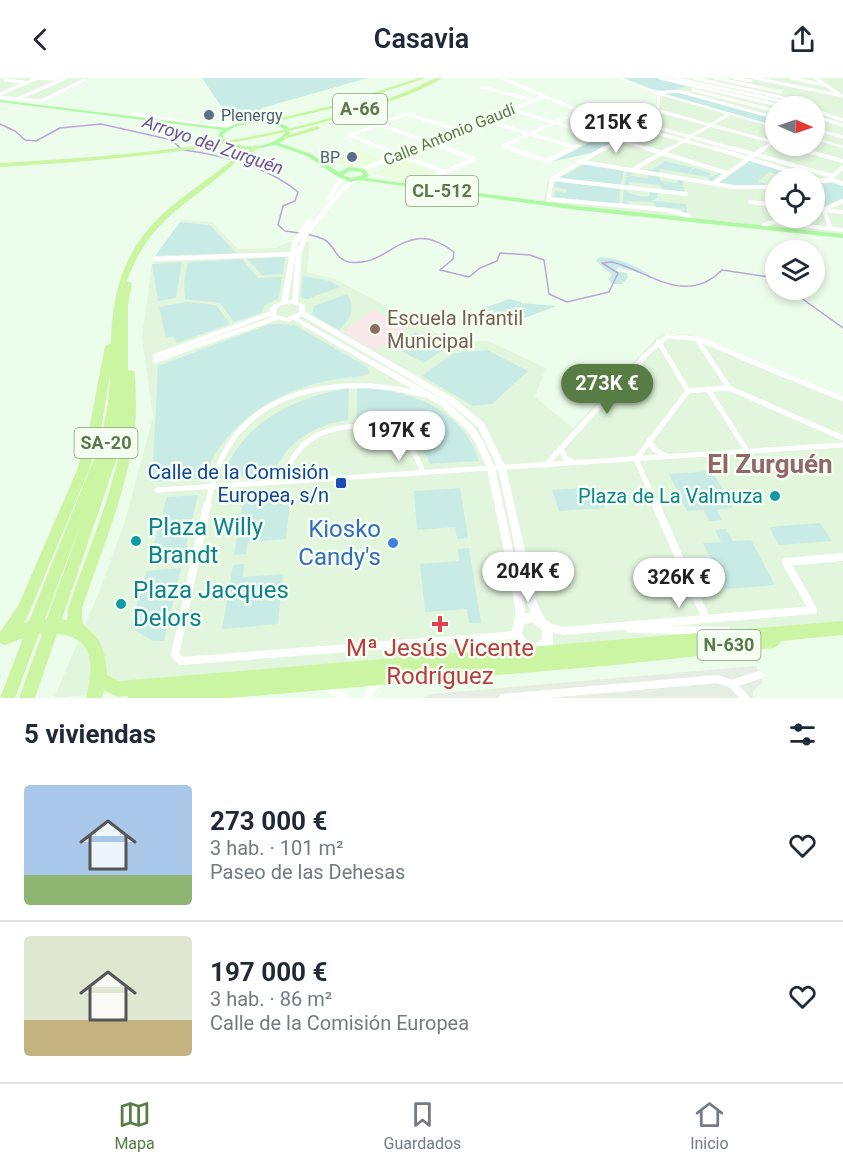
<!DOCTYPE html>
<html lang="es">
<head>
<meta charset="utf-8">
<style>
	:root { --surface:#fff; --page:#f2f2f3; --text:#1f2937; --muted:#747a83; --line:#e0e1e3; --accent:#587d44 }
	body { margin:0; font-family:Roboto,sans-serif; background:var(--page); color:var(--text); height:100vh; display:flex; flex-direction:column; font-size:22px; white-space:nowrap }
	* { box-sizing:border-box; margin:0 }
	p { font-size:20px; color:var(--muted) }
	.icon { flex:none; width:33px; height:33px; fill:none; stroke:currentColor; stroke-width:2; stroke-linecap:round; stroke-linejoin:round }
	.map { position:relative; height:620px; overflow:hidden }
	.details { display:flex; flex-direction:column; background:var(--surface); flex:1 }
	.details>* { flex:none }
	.needle { width:39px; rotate:92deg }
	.fabs { position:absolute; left:765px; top:18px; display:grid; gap:12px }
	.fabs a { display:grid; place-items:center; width:60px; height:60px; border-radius:50%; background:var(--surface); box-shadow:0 3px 9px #0003; font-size:30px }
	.price { position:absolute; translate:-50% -51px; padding:0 14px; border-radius:21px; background:#fff; color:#222; font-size:20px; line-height:39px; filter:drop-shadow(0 2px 3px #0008) }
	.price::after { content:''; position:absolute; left:50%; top:36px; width:18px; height:14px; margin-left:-9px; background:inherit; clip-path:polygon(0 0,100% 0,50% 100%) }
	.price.on { background:var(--accent); color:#fff }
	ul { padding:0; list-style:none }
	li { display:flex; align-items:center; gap:18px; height:150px; padding:0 24px }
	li+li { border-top:2px solid var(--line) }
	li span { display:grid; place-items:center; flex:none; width:168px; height:120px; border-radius:6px; color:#555 }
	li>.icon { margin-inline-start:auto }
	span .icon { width:72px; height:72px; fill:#fffc; stroke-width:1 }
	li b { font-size:26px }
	h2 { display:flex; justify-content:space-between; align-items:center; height:72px; padding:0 24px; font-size:26px }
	header { display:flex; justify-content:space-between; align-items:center; height:78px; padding:0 24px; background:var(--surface); font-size:27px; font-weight:600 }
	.tab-bar { display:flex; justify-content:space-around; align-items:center; height:84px; border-top:2px solid var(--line); background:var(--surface); font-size:16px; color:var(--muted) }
	.tab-bar a { display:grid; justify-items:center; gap:3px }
	.tab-bar .on { color:var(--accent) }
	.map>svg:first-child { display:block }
</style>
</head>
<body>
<header><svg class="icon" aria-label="back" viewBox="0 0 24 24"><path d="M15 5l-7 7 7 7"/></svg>Casavia<svg class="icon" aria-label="share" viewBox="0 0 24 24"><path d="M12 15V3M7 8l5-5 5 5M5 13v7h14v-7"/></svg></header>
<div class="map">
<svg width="843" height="620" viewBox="0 0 843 620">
	<rect width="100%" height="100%" fill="#edfdeb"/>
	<!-- residential -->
	<g fill="#e1f6dc" fill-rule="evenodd">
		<path d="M0,0H89L42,24L0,20Z"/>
		<path d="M657,0H843V160L543,127L547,105L553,98L655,39L657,13L685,7ZM776,28H814V68H776ZM776,100H814V140H776Z"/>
		<path d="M182,142L212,144L238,171L277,170L288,164H308L310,166L307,194L335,201L453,264L488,263L546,290L535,319L573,350L656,260L668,255L694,258L843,318V552L54,620L100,512L125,443L153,339L142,259L152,186Z"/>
	</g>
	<!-- commercial -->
	<g fill="#ecfcdf">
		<path d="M353,70L380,81L366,87L348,89L325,81Z"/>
		<path d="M402,81L437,94L411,106L373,96Z"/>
	</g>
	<!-- industrial -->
	<path fill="#e6eee3" d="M756,588L763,604L753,613V620H423L430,616Z"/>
	<!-- education -->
	<path fill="#f9e7e9" d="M374,232L407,250L376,272L342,253Z"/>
	<!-- green -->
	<g fill="#c9ebe6">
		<path d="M202,0H368L262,30L258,34L261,39L232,44Z"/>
		<path d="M623,0H657L686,8C665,19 643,9 623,0Z"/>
		<path d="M678,14L775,41V48L663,16Z"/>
		<path d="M600,59L615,62L593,75L554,83Z"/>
		<path d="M751,82L785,92L779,97L770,94L758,103L771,108L744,109L718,105Z"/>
		<path d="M665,83L693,90L688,95L695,90L711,95L709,99L719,96L718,94L722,95L710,104L708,99L660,91L659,95L644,93L652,92Z"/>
		<path d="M585,86L624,92L621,107L559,100Z"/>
		<path d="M627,93L631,94V98L648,100L649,96L660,98V103L677,105L678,101L683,102V108L660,106L684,109V114L662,112L660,107L629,104V108H624L626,99H629L626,98Z"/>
		<path d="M556,103L620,111L619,127L554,119L555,113L566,115L567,111L555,109Z"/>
		<path d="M831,105L843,108V120L821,130L815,129L814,106Z"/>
		<path d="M624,111C633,118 639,119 650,118L649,114L657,115L658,120L674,122L657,120L652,123L686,126L687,136L680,134L685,131L656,129L653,124L627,123L629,127H623V118L626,117H623Z"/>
		<path d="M180,144L210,147L236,175L155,178Z"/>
		<path d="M285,179L283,196L262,197L247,181Z"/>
		<path d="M598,180C613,177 642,190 652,199L619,189L615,193L627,195L628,199L622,206H612L608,201L612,197L596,183Z"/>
		<path d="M242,181L258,200L282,199L279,220L265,227L261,235L234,244L220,225L185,221L184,203L188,184Z"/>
		<path d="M182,184L176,220L158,223L152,186Z"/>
		<path d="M303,198L330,203L340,209L307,221L301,219Z"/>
		<path d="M347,216C356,229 351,241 339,252L312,237L314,228Z"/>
		<path d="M510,221L522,224L521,225L557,228L517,243L494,235L493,232L486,233L483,230Z"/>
		<path d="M186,224L216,227L230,246L177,265L173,258L166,260L159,229Z"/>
		<path d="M270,246L295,247L367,289L370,295L363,298C293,303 231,333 202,401L152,404L158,288Z"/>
		<path d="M415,254L445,270L424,285L394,269Z"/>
		<path d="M487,272L528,293L492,326L473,328L422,298L454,275Z"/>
		<path d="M349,310L348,342C314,347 286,364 273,396L223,400C240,344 296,319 349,310Z"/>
		<path d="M357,310C406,309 465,332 479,383L430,386C420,354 388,343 357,342Z"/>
		<path d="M712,393L733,430L717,431L722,442L709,443L704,432L687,433L669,396Z"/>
		<path d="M597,409L605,430L559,433L552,412Z"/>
		<path d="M460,410L468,460L457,461L455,449L417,452L414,413Z"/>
		<path d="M198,417L183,481L149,483L167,419Z"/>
		<path d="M290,421L286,461L248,464L246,476L234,477L243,424Z"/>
		<path d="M820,445L832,463L779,467L769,449Z"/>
		<path d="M726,451L733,463L751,462L775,507L725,511L703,465L721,464L715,452Z"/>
		<path d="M469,470L481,545H469L467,531L425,534L420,486L459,483L458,471Z"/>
		<path d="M244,486L243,499L283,496L278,546L222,551L233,487Z"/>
		<path d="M181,490L164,563H153L130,549L147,493Z"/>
	</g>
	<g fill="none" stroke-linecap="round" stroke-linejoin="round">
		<!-- stream -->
		<g stroke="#baa5d9" stroke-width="1.5">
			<path d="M0,46L15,53L25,62L36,63L60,50L101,46L172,62L180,70"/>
			<path d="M184,72C222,77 268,89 298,114L295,123L283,128L278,147L285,153L299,155"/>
			<path d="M307,156C313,158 320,159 325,162C335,168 335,181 349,184C390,191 405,136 454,174L453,181L440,192L469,199L480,190L497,183L500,175L530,177L544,182L549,216L567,224L609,214L618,195L602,185L612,184C649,193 685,229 722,192L776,200"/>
			<path d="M790,212L843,250"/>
		</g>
		<!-- street-far4 -->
		<g stroke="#fff" stroke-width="3">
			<path d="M502,0L589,37L719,72"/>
			<path d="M660,0L782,28"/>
			<path d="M674,0L803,28"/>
			<path d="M694,0L802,24"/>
			<path d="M715,0L781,14"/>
			<path d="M735,0L751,3"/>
			<path d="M754,0L843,18"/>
			<path d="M790,0L825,7"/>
			<path d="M816,0L839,16"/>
			<path d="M5,2L24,4"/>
			<path d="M482,9L532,22"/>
			<path d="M693,12L776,33"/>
			<path d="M657,15L678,13L776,40"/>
			<path d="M0,16L38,0L60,2"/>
			<path d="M0,19L41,23L84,2"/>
			<path d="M17,21L66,0"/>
			<path d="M513,32L596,57"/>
			<path d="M814,32L843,42"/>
			<path d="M659,33L776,65"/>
			<path d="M134,36L207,48L243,45"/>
			<path d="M814,38L843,47"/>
			<path d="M484,42L573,69"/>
			<path d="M814,44L824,41"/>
			<path d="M379,46L449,72"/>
			<path d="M645,46L738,72"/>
			<path d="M814,51L843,59"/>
			<path d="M350,57L407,36L458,52"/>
			<path d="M350,57L385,72"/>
			<path d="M619,62L651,72"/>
			<path d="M503,68L514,72"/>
			<path d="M503,68L579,34"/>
			<path d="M786,68L800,72"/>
			<path d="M412,72L543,19"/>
			<path d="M569,72L621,45"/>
			<path d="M602,72L657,39L659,16"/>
			<path d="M668,72L729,36"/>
			<path d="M762,72L774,63"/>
		</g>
		<!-- street-far3 -->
		<g stroke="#fff" stroke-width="4">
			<path d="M382,70L398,77"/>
			<path d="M445,70L474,81"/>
			<path d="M510,70L547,83L572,70"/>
			<path d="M646,70L727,95"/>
			<path d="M714,70L822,103L832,102"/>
			<path d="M732,70L832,98"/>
			<path d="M795,70L843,83"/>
			<path d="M402,78L444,94"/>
			<path d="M582,84L734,109H776"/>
			<path d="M361,92L415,70"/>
			<path d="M633,92L670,70"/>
			<path d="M831,100L843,89"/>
			<path d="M552,101L686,116"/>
			<path d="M831,101L843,106"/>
			<path d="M713,106L764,70"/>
			<path d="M412,109L474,81"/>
			<path d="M548,121L668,132L689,138"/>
			<path d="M750,124L776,127"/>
			<path d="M548,125L552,101L604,70"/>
			<path d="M814,131L843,134"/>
			<path d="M825,131L843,123"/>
			<path d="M824,132L831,151"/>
			<path d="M764,147L774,144L843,152"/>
		</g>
		<!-- street-far2 -->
		<g stroke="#fff" stroke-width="4.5">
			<path d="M155,181L294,176"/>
			<path d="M697,262L709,279"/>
			<path d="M658,263L668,279"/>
			<path d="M155,278L272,235"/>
			<path d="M165,279L276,240"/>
			<path d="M643,279L668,258L697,261L742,279"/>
		</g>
		<!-- street-far1 -->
		<g stroke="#fff" stroke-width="5">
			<path d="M667,278L688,313"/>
			<path d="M708,278L729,310"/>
			<path d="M738,278L843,321"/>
			<path d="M155,283L169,278"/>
			<path d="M708,311L747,373"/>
			<path d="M649,362L654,371L666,378"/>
			<path d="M561,370L565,380L573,384"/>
			<path d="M546,387L645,278"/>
			<path d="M282,403C288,388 294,375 307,364C335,342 390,341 413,373C417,379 420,387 423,394"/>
			<path d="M157,412L843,367"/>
			<path d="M207,429C211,409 216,390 226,372C265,304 357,298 424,317"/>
			<path d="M657,429L636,381L688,313L729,310L843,360"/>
		</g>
		<!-- street -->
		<g stroke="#fff" stroke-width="8">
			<path d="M207,427L175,577L181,583L516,557"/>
			<path d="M656,427L706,541"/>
			<path d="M548,549L563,553L813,532L786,484L843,479"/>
			<path d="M630,551L726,553"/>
			<path d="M732,606L745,620"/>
			<path d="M327,609L345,620"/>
			<path d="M367,620L377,604"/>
			<path d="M503,620L717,601L732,606L759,597"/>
		</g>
		<!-- secondary -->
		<g fill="#fff" fill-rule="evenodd">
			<path d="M618,0H623L658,14L776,48V50L656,16Z"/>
			<path d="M814,59L843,68V70L814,61Z"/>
			<path d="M340,99L344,100L330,122H326V121Z"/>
			<path d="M353,101L357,102L345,112L309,155L302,175L298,224L305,227V234L454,320L484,345L506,390L537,525L545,541L551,545L552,549L553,564L552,568L541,575L533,577L520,573L511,557L515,539V527L487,390L475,364L466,351L441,328L293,242L288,244L271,239C268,230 272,226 281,224L292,164L308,141L313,142L307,151L341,110ZM303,157L296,175L292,222H288L298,164ZM290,225L299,228V234L287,240L276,237C276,226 281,228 290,225ZM302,238L448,324L478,349L498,390L527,526L531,534L525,536V527L495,390L483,363L472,347L447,324L298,240ZM532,544L542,552V561L534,567L528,565L522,556L524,546Z"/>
		</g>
		<!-- primary -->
		<path fill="#aff9a5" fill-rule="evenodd" d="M0,22L227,50C244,40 270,40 288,49L290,55L284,62L279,65L311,76L339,94L349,89L365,91L369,98L365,100L578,128L843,156V160L578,132L359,102L351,104L338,99L307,78L275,67L255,71H245L225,67L217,61L219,55L223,52L0,24ZM256,45L275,46L284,51L285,55C270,71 241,73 223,60V56L236,48ZM350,93L361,94L363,97L351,100L343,97Z"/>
		<!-- highway -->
		<g fill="#cbf5a3" fill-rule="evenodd">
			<path d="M419,0H426L338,29L266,46L263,44L335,27Z"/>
			<path d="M436,0H442C420,14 392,23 366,31C249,71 123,82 0,89V85C131,78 266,67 390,20C406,14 421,7 436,0Z"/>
			<path d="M317,48L320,50L319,51L285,61L282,59Z"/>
			<path d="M255,67L260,68L244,82L239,81C194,125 150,137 127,203L132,205L128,228V292L134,293L135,295C136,316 137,338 134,359C125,418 101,474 82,530C81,552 85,545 96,559C105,570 106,584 107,597L119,603L843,543V557L781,563L779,567L774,570L615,587L230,620H127L128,618L118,619L104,612L102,620H86C93,591 97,559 57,556L35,620H19L42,556H39L15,620H0L23,560L5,567L0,565V554L18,528L77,392L89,352L105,268L111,265C112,211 125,169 167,132C188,114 212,99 233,81L240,74L239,68H243L245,75ZM110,297L108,326L99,368L29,543L24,545L30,533L89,392L101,352ZM123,356C113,416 88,472 68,530L67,542L62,541L121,368ZM82,443L47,540L45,541Z"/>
		</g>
	</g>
	<!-- markers -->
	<g fill="#5c6f8a" stroke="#f4fff2" stroke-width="2">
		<circle cx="209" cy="37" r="6"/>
		<circle cx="352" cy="79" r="6"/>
	</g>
	<circle fill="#8d6e63" stroke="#f4fff2" stroke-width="2" cx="375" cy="251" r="6"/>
	<rect fill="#1a4fb4" stroke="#f4fff2" stroke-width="2" x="335" y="399" width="12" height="12" rx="3"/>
	<g fill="#0f9aa8" stroke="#f4fff2" stroke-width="2">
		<circle cx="775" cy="418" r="6"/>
		<circle cx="136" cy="463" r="6"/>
		<circle cx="121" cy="526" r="6"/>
	</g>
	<circle fill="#3f7fe0" stroke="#f4fff2" stroke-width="2" cx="393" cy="465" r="6"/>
	<path fill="#e0444e" stroke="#f4fff2" stroke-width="2" d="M437 537h6v6h6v6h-6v6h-6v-6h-6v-6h6z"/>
	<g text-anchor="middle" stroke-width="5" stroke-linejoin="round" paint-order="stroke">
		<!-- far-service labels -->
		<g font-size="16" fill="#4e5e75" stroke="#f4fff2" text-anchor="start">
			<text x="221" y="43">Plenergy</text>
			<text x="340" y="85" text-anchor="end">BP</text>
		</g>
		<!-- far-street labels -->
		<g font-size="16" fill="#5e784d" stroke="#f4fff2">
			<text transform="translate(449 56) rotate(-22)" y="6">Calle Antonio Gaudí</text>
		</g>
		<!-- shield labels -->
		<g fill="#f4fff2" stroke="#8ba07e" stroke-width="1.5">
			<rect x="333" y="16" width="54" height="30" rx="4.5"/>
			<rect x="406" y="98" width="72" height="30" rx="4.5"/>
			<rect x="74.5" y="350" width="63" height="30" rx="4.5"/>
			<rect x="697.5" y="552" width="63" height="30" rx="4.5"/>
		</g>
		<g font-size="18" font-weight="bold" fill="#5e784d">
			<text x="360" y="37">A-66</text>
			<text x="442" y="119">CL-512</text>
			<text x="106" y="371">SA-20</text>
			<text x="729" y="573">N-630</text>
		</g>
		<!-- far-water labels -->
		<g font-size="18" font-style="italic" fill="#7250a0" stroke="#f4fff2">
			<text transform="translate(213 67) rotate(19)" y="6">Arroyo del Zurguén</text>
		</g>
		<!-- education labels -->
		<g font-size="20" fill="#785e54" stroke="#f4fff2" text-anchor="start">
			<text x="387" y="247">Escuela Infantil<tspan x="387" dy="23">Municipal</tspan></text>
		</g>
		<!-- transit labels -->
		<g font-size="20" fill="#164399" stroke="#f4fff2" text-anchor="end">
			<text x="329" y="401">Calle de la Comisión<tspan x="329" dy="23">Europea, s/n</tspan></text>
		</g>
		<!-- culture labels -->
		<g font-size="20" fill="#0d838f" stroke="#f4fff2" text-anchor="end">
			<text x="763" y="425">Plaza de La Valmuza</text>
		</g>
		<!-- near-culture labels -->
		<g font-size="24" fill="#0d838f" stroke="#f4fff2" text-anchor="start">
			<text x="148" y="457">Plaza Willy<tspan x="148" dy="28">Brandt</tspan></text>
			<text x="133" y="520">Plaza Jacques<tspan x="133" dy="28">Delors</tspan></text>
		</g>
		<!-- near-shop labels -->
		<g font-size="24" fill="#366cbe" stroke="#f4fff2" text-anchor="end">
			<text x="381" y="459">Kiosko<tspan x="381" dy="28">Candy's</tspan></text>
		</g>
		<!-- near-health labels -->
		<g font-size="24" fill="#be3a42" stroke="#f4fff2">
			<text x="440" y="578">Mª Jesús Vicente<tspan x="440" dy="28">Rodríguez</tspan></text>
		</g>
		<!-- district labels -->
		<g font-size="26" font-weight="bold" fill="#936669" stroke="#f4fff2">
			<text x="770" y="395">El Zurguén</text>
		</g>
	</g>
</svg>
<div class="fabs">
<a><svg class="needle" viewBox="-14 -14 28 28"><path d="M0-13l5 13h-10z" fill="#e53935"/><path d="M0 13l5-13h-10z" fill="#747a83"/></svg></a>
<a><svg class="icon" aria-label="locate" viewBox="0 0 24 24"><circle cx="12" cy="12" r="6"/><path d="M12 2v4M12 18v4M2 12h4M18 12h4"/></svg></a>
<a><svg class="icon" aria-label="layers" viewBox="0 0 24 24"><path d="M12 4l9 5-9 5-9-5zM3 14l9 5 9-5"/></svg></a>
</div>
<b class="price" style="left:616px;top:76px">215K €</b>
<b class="price on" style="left:607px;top:337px">273K €</b>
<b class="price" style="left:399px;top:384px">197K €</b>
<b class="price" style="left:528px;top:525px">204K €</b>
<b class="price" style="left:679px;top:531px">326K €</b>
</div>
<section class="details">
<h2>5 viviendas<svg class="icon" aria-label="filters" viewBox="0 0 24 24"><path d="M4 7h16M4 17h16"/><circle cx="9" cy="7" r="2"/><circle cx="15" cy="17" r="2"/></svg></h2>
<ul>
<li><span style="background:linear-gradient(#a9c7e8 75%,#8fb573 0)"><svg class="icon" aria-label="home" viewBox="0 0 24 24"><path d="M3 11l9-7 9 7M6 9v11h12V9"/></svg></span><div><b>273 000 €</b><p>3 hab. · 101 m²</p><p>Paseo de las Dehesas</p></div><svg class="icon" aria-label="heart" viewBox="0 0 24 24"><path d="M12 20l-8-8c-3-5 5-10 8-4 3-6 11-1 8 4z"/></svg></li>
<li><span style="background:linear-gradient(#dfe7d0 70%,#c2b280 0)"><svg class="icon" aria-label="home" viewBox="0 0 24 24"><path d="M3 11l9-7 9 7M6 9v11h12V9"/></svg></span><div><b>197 000 €</b><p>3 hab. · 86 m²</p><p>Calle de la Comisión Europea</p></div><svg class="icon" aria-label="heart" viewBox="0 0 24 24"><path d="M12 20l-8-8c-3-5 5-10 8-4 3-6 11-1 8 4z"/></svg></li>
</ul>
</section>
<nav class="tab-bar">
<a class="on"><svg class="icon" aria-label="map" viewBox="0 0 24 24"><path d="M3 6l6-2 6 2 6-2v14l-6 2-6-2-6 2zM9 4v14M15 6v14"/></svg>Mapa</a>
<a><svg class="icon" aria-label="saved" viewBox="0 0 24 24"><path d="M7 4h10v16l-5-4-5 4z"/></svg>Guardados</a>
<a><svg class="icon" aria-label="home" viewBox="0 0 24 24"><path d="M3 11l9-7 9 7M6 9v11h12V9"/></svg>Inicio</a>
</nav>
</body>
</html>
